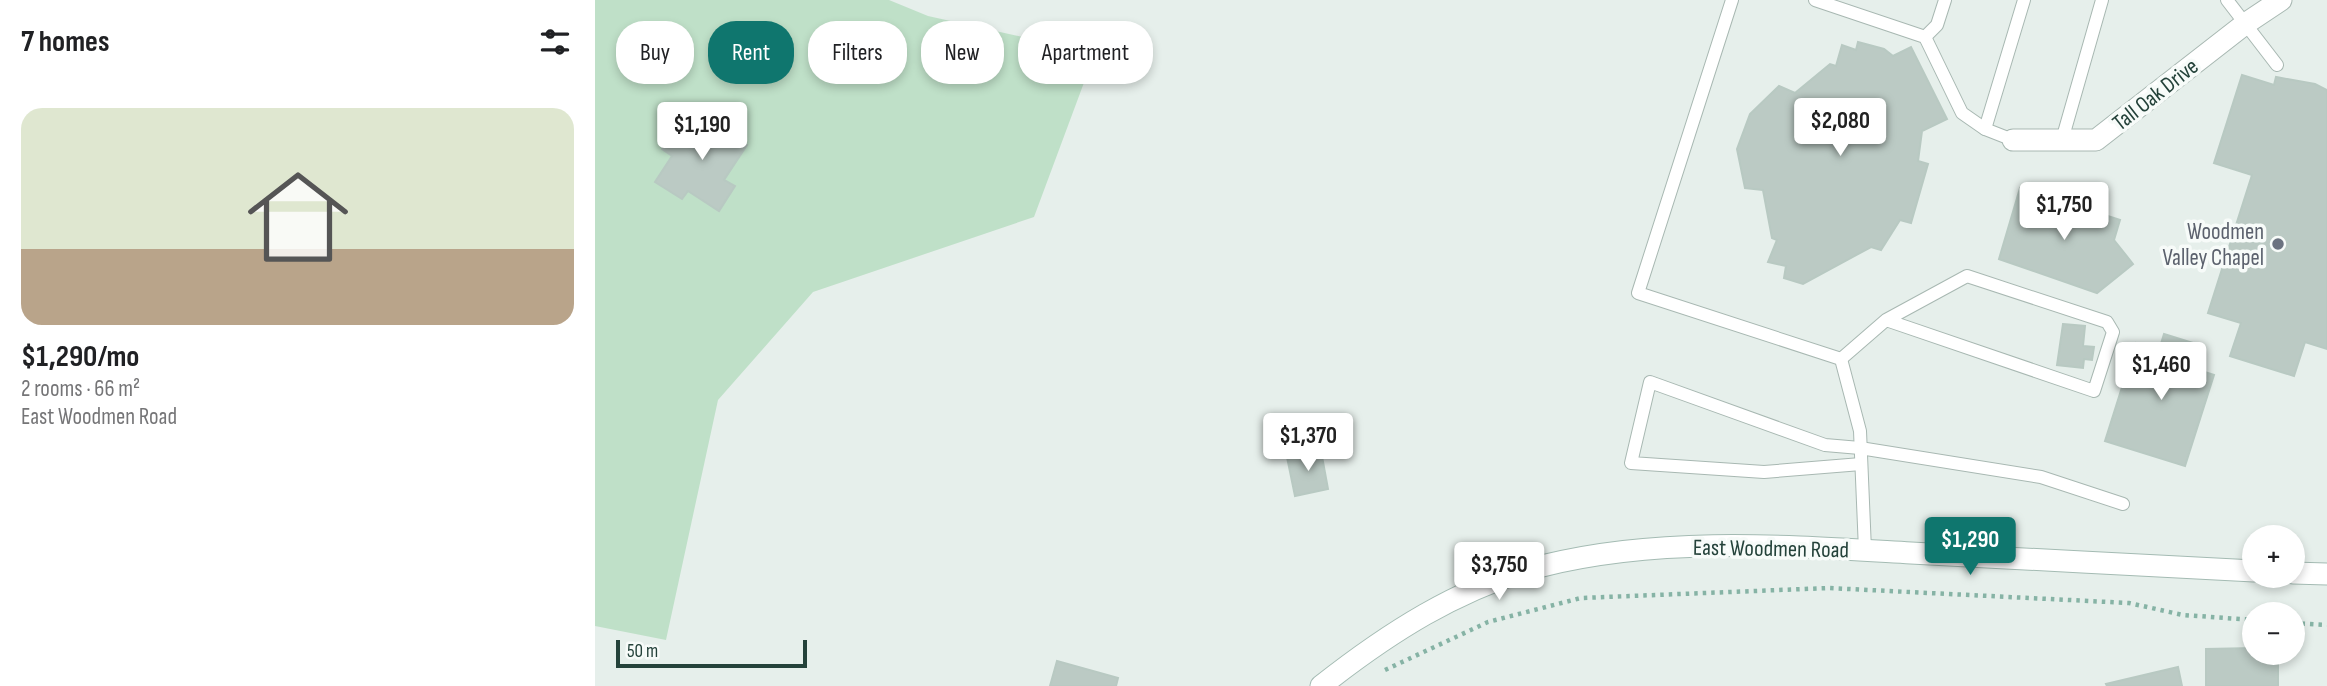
<!DOCTYPE html>
<html lang="en">
<head>
<meta charset="utf-8">
<style>
	:root { --surface:#fff; --page:#f6f6f6; --text:#202124; --muted:#757577; --line:#e0e0e0; --accent:#0f766e }
	body { margin:0; font-family:"Sofia Sans Condensed",sans-serif; background:var(--page); color:var(--text); height:100vh; display:flex; flex-direction:column; font-size:26px; white-space:nowrap }
	* { box-sizing:border-box; margin:0 }
	p { font-size:23px; color:var(--muted) }
	.icon { flex:none; width:38px; height:38px; fill:none; stroke:currentColor; stroke-width:2; stroke-linecap:round; stroke-linejoin:round }
	.map { position:relative; flex:1; overflow:hidden }
	.panel { display:flex; flex-direction:column; background:var(--surface); width:595px }
	.panel>* { flex:none }
	.banner { position:absolute; left:21px; top:21px; width:665px; height:63px; display:flex; gap:14px }
	.buttons { position:absolute; left:1647px; top:525px; display:grid; gap:14px }
	.buttons a { display:grid; place-items:center; width:63px; height:63px; border-radius:50%; background:var(--surface); box-shadow:0 4px 10px #0003; font-size:35px }
	.scale { position:absolute; left:21px; bottom:18px; width:191px; box-sizing:border-box; padding-left:7px; border:4px solid #24423a; border-top:0; font-size:19px; line-height:24px; white-space:nowrap; color:#24423a; -webkit-text-stroke:5px #f7fbf9; paint-order:stroke }
	.price { position:absolute; translate:-50% -60px; padding:0 16px; border-radius:7px; background:#fff; color:#222; font-size:23px; line-height:46px; filter:drop-shadow(0 2px 4px #0008) }
	.price::after { content:''; position:absolute; left:50%; top:42px; width:21px; height:16px; margin-left:-10px; background:inherit; clip-path:polygon(0 0,100% 0,50% 100%) }
	.price.current { background:var(--accent); color:#fff }
	ul { padding:0; list-style:none }
	li { display:grid; align-content:center; gap:14px; height:371px; padding:0 21px }
	li+li { border-top:2px solid var(--line) }
	li span { display:grid; place-items:center; height:217px; border-radius:21px; color:#555 }
	li>.icon { margin-inline-start:auto }
	span .icon { width:126px; height:126px; fill:#fffc; stroke-width:1 }
	li b { font-size:30px }
	h2 { display:flex; justify-content:space-between; align-items:center; height:84px; padding:0 21px; font-size:30px }
	.chip { padding:0 24px; border-radius:28px; background:var(--surface); box-shadow:0 4px 10px #0003; font-size:24px; line-height:63px }
	.chip.current { background:var(--accent); color:#fff }
	main { display:flex; flex:1; min-height:0 }
	.map>svg:first-child { display:block }
</style>
</head>
<body>
<main>
<section class="panel">
<h2>7 homes<svg class="icon" aria-label="filters" viewBox="0 0 24 24"><path d="M4 7h16M4 17h16"/><circle cx="9" cy="7" r="2"/><circle cx="15" cy="17" r="2"/></svg></h2>
<ul>
<li><span style="background:linear-gradient(#dfe7d0 65%,#b9a48a 0)"><svg class="icon" aria-label="home" viewBox="0 0 24 24"><path d="M3 11l9-7 9 7M6 9v11h12V9"/></svg></span><div><b>$1,290/mo</b><p>2 rooms · 66 m²</p><p>East Woodmen Road</p></div></li>
</ul>
</section>
<div class="map">
<svg width="1732" height="686" viewBox="0 0 1732 686">
	<rect width="100%" height="100%" fill="#e6efeb"/>
	<!-- green -->
	<path fill="#bfe0c8" d="M0,0H294L333,16L500,53L439,217L218,292L123,400L71,640L0,626Z"/>
	<!-- building -->
	<g fill="#bbcac4" stroke="#b8c9c2" stroke-width="2">
		<path d="M1263,42L1289,49L1298,56L1316,47L1352,119L1327,131L1323,161L1333,164L1316,223L1305,220L1286,250L1276,247L1208,284L1189,278L1191,266L1173,262L1182,240L1177,238L1168,190L1150,188L1142,149L1155,114L1184,86L1200,93L1235,64L1241,66L1247,45L1261,50Z"/>
		<path d="M1647,75L1679,85L1681,77L1720,84L1732,90V349L1710,342L1699,376L1635,356L1646,323L1613,313L1657,175L1619,163Z"/>
		<path d="M125,107L139,117L130,131L152,145L129,180L140,186L124,211L93,191L87,199L60,182L77,156L67,149L82,126L104,140Z"/>
		<path d="M1425,188L1525,220L1519,240L1538,264L1502,293L1404,259Z"/>
		<path d="M1468,324L1490,326L1488,346L1499,347L1497,360L1489,359L1488,368L1462,365Z"/>
		<path d="M1569,334L1601,344L1594,367L1619,375L1590,466L1510,441L1541,343L1564,350Z"/>
		<path d="M726,451L733,489L700,496L692,457Z"/>
		<path d="M1659,648V653H1683V686H1611V649Z"/>
		<path d="M462,661L523,678L521,686H455Z"/>
		<path d="M1583,667L1587,686H1512L1511,684Z"/>
	</g>
	<g fill="none" stroke-linecap="round" stroke-linejoin="round">
		<defs>
			<g id="lane">
				<path d="M1137,0L1043,293L1246,359"/>
				<path d="M1220,0L1330,37L1367,113L1390,129L1418,140"/>
				<path d="M1632,0L1682,65"/>
				<path d="M1330,37L1342,25L1350,0"/>
				<path d="M1390,129L1429,0"/>
				<path d="M1467,140L1507,0"/>
				<path d="M1246,359L1291,320L1372,276L1512,322L1518,332L1499,391L1291,320"/>
				<path d="M1246,359L1265,431L1270,550"/>
				<path d="M1266,464L1169,472L1036,463L1055,382L1230,445L1265,448L1446,477L1528,504"/>
			</g>
			<path id="street" d="M1418,140H1501L1650,24L1686,0"/>
			<g id="secondary">
				<path d="M1698,573L1732,574"/>
				<path d="M726,686C792,634 864,587 947,566C1067,536 1193,546 1316,553C1430,559 1545,565 1659,571"/>
			</g>
		</defs>
		<!-- lane casing -->
		<use href="#lane" stroke="#a8b8b2" stroke-width="14"/>
		<!-- street casing -->
		<use href="#street" stroke="#a8b8b2" stroke-width="23"/>
		<!-- secondary casing -->
		<use href="#secondary" stroke="#a4bbb3" stroke-width="23"/>
		<!-- path -->
		<g stroke="#86b3a5" stroke-width="4.5" stroke-dasharray="3.5 5" stroke-linecap="butt">
			<path d="M1698,623L1732,625"/>
			<path d="M790,670L893,622L986,598L1234,588L1534,603L1588,615L1659,620"/>
		</g>
		<!-- lane -->
		<use href="#lane" stroke="#fff" stroke-width="12"/>
		<!-- street -->
		<use href="#street" stroke="#fff" stroke-width="21"/>
		<!-- secondary -->
		<use href="#secondary" stroke="#fff" stroke-width="21"/>
	</g>
	<!-- markers -->
	<circle fill="#6b7280" stroke="#f7fbf9" stroke-width="2.5" cx="1683" cy="244" r="7"/>
	<g text-anchor="middle" stroke-width="7" stroke-linejoin="round" paint-order="stroke">
		<!-- street labels -->
		<g font-size="23" fill="#24423a" stroke="#f7fbf9">
			<text transform="translate(1560 94) rotate(-38)" y="8">Tall Oak Drive</text>
			<text transform="translate(1176 548) rotate(1)" y="8">East Woodmen Road</text>
		</g>
		<!-- worship labels -->
		<g font-size="23" fill="#5b616d" stroke="#f7fbf9" text-anchor="end">
			<text x="1669" y="239">Woodmen<tspan x="1669" dy="26">Valley Chapel</tspan></text>
		</g>
	</g>
</svg>
<div class="buttons">
<a>+</a>
<a>−</a>
</div>
<div class="scale">50 m</div>
<b class="price" style="left:1245px;top:158px">$2,080</b>
<b class="price" style="left:107px;top:162px">$1,190</b>
<b class="price" style="left:1469px;top:242px">$1,750</b>
<b class="price" style="left:1566px;top:402px">$1,460</b>
<b class="price" style="left:713px;top:473px">$1,370</b>
<b class="price current" style="left:1375px;top:577px">$1,290</b>
<b class="price" style="left:904px;top:602px">$3,750</b>
<div class="banner">
<a class="chip">Buy</a>
<a class="chip current">Rent</a>
<a class="chip">Filters</a>
<a class="chip">New</a>
<a class="chip">Apartment</a>
</div>
</div>
</main>
</body>
</html>
